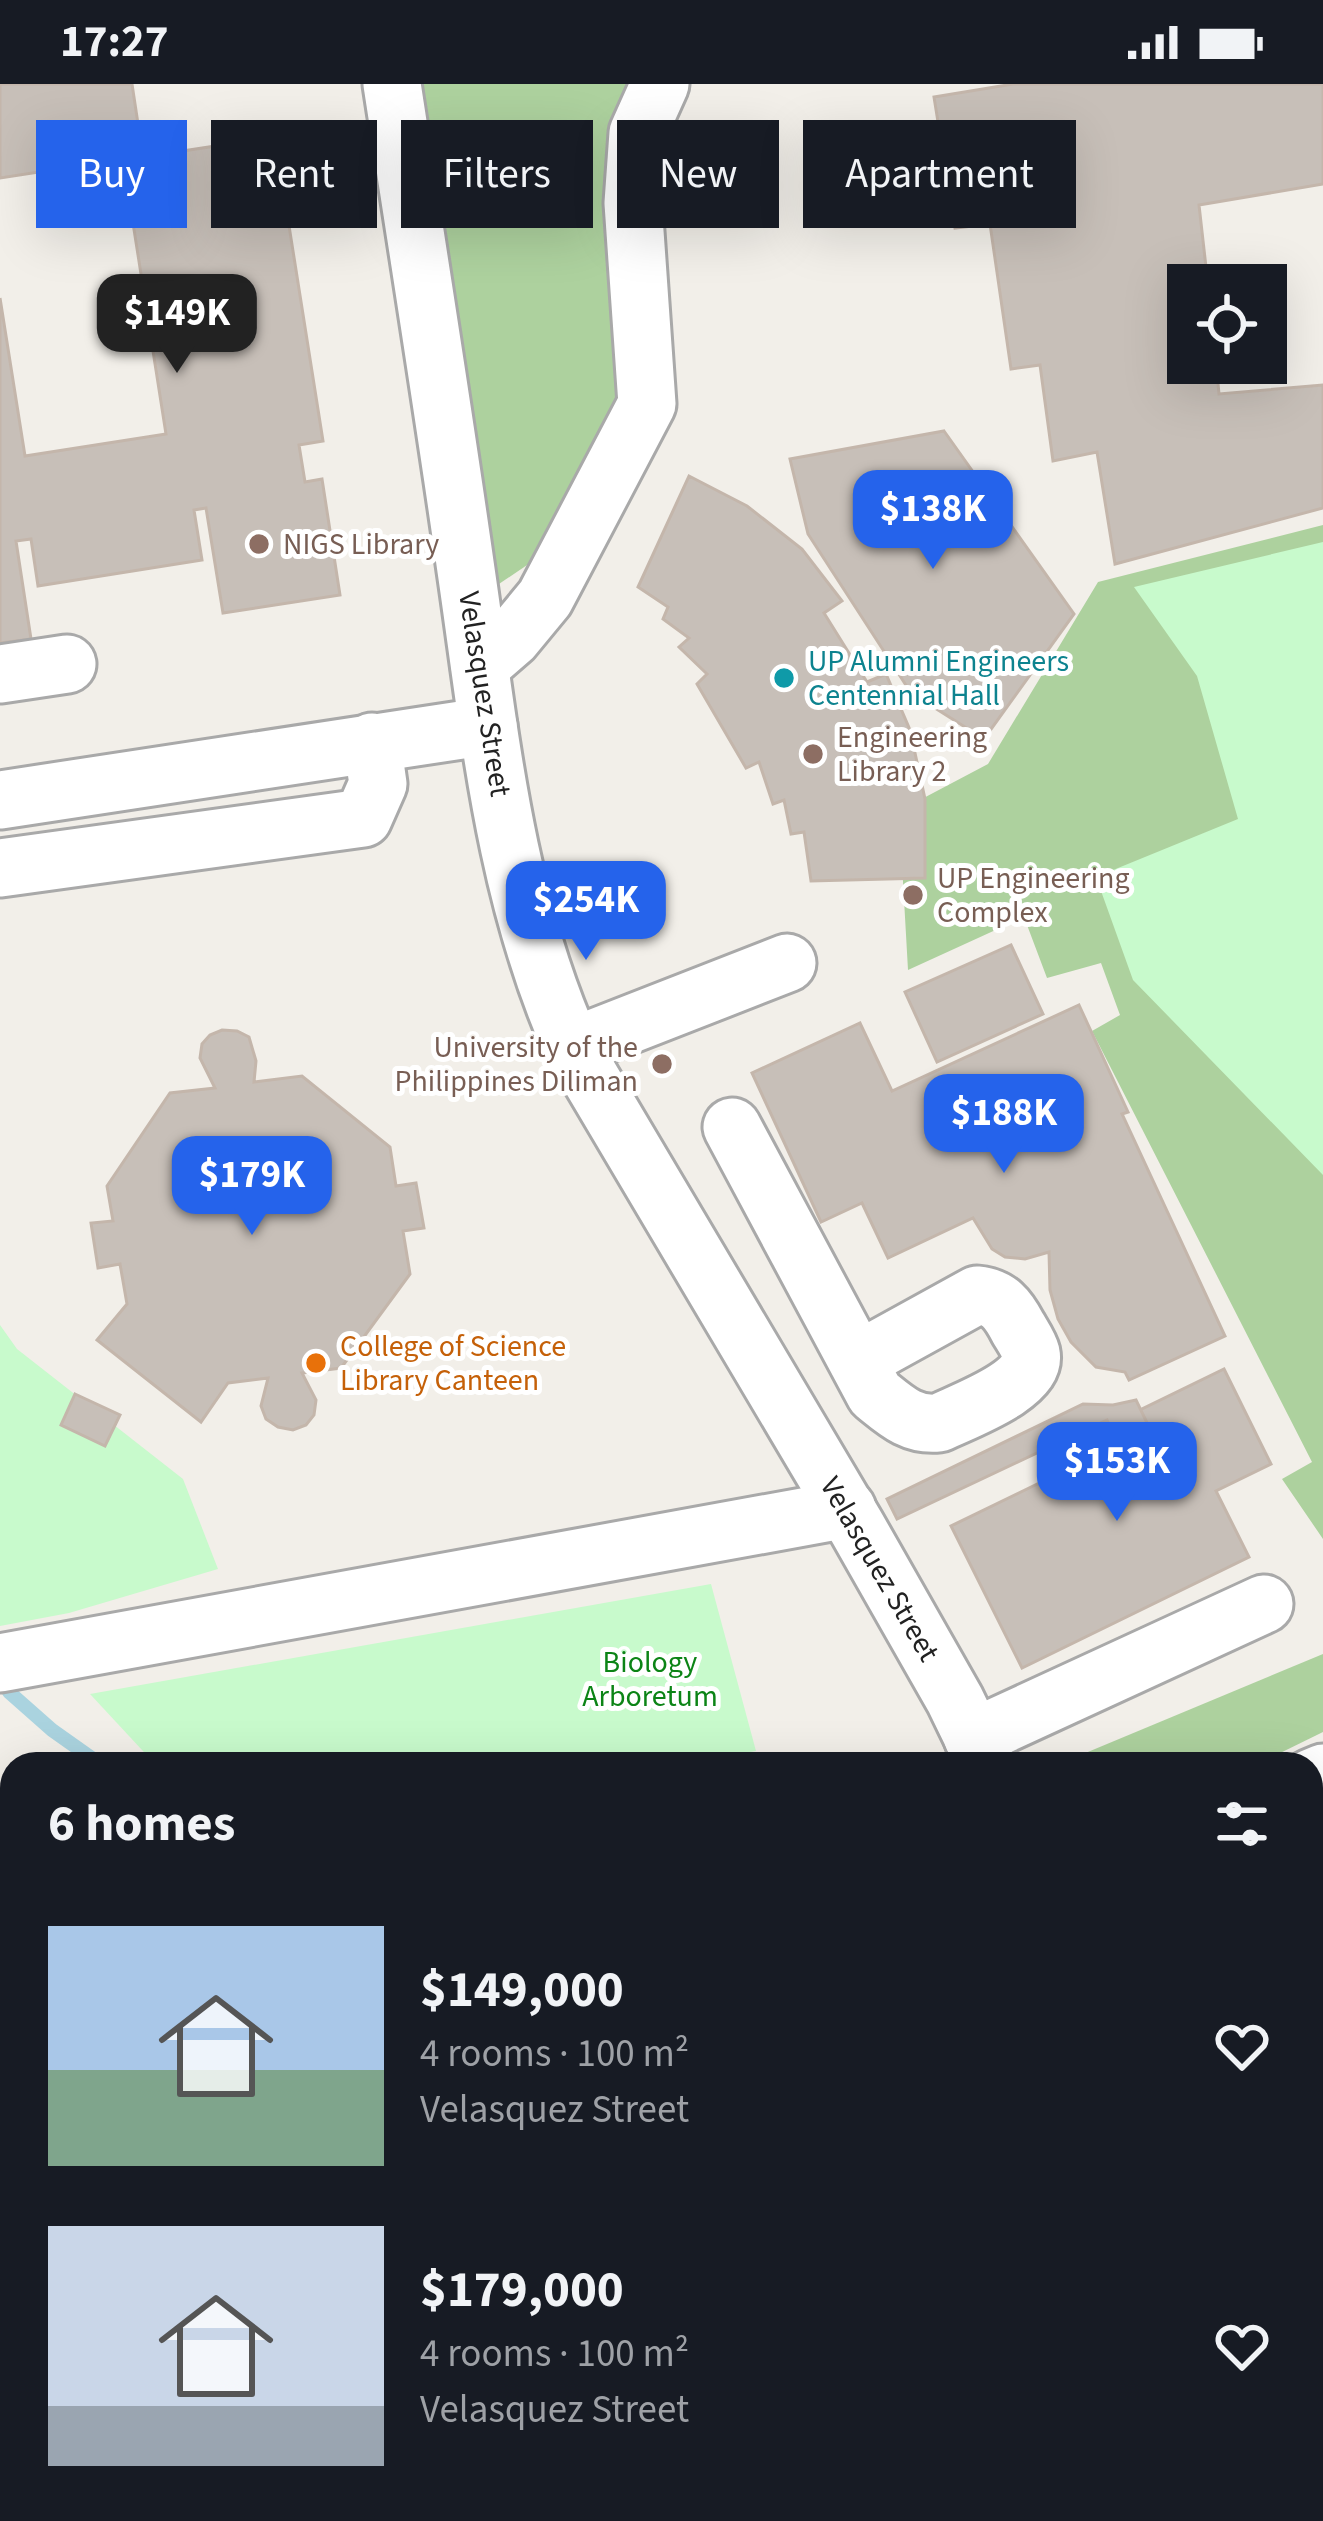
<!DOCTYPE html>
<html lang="en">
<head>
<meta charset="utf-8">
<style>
	:root { --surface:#171b24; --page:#20242c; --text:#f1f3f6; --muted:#9ea1a6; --accent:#2563eb }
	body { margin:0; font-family:"Source Sans 3",sans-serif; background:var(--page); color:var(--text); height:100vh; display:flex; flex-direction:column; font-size:45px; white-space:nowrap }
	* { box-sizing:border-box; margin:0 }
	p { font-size:39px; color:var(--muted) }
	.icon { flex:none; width:66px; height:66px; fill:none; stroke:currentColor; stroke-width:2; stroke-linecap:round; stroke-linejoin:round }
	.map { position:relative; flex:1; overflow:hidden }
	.drawer { position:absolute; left:0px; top:1668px; width:1323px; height:771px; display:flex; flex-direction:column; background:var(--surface); border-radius:36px 36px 0 0; box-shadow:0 12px 48px #0002 }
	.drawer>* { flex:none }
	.guide { position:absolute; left:36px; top:36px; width:1251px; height:108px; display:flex; gap:24px }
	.tools { position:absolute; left:1167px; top:180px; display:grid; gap:24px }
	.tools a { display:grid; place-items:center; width:120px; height:120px; border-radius:0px; background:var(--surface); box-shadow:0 12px 48px #0002; font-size:60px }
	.price { position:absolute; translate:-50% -102px; padding:0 27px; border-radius:24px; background:var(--accent); color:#fff; font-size:39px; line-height:78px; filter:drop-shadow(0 3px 6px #0008) }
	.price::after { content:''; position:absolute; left:50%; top:72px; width:36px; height:27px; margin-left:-18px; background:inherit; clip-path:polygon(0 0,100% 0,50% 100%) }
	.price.current { background:#222; color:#fff }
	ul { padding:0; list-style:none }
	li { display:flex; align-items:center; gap:36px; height:300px; padding:0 48px }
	li span { display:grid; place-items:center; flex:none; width:336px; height:240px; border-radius:0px; color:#555 }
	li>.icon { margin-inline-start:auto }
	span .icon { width:144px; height:144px; fill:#fffc; stroke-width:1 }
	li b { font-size:51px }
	h2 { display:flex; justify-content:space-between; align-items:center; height:144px; padding:0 48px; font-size:51px }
	.pill { padding:0 42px; border-radius:0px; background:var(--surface); box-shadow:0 12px 48px #0002; font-size:42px; line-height:108px }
	.pill.current { background:var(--accent); color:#fff }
	.status { display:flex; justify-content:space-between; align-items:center; height:84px; padding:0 60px; background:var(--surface); direction:ltr }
	.status svg { height:33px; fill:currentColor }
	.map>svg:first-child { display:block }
</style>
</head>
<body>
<div class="status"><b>17:27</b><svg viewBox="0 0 49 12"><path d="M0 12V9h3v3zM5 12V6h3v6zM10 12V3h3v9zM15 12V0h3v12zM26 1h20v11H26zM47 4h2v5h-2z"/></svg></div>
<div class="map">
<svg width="1323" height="2437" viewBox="0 0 1323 2437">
	<rect width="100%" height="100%" fill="#f2efe9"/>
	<!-- forest -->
	<g fill="#add19e">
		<path d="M422,0H634L635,308L561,458L496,502Z"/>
		<path d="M1323,441V1455L1282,1395L1312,1378L1092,947L1120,931L1101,879L1047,894L1024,833L908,886L899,727L988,680L1098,498Z"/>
		<path d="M1323,1570V1648L1258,1680H1059Z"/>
		<path d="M12,1715V2427H421L414,2437H0V1731Z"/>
		<path d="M1323,1732V2437H1181V2427H1311V1737Z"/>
	</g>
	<!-- park -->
	<g fill="#c8facc">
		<path d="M1323,458V1091L1133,896L1096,793L1238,735L1197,592L1134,503Z"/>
		<path d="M0,1241L17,1265L183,1395L218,1485L69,1529L0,1542Z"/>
		<path d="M711,1500L756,1667L682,1680H155L90,1610Z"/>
		<path d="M12,2072V2401L0,2399V2104L3,2079Z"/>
		<path d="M106,2427H416L410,2437H135Z"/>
	</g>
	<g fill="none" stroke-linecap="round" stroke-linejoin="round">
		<!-- stream -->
		<g stroke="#aad3df" stroke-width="14">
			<path d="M9,1608L52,1646L100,1680"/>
			<path d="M0,2041L12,2026"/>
		</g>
	</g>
	<!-- building -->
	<g fill="#c7bfb8" stroke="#c4b6ab" stroke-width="3">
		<path d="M0,0H132L143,73L275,53L323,357L299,361L305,398L322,395L340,511L223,529L206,424L194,426L202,476L38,502L31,455L16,457L31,555L0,559V214L25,372L166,350L123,75L0,94Z"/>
		<path d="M1013,0H1323V100L1199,121L1208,201H1188V279H1216L1219,310L1323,301V424L1115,480L1097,368L1053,377L1040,281L1011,285L990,140L955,144L934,13Z"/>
		<path d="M944,347L1074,530L984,655L911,609L808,450L790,375Z"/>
		<path d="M689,392L747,422L802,465L842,517L824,529L867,598L886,590L910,646L925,715V794L811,797L804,748L791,750L784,716L773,720L759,678L746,684L697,600L707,590L679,563L689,554L663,535L668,523L638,503Z"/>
		<path d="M1011,861L1043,930L937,978L905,908Z"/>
		<path d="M1079,921L1128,1028L1122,1030L1225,1252L1129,1296L1125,1288L1096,1283L1071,1258L1058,1235L1050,1206L1049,1168L1025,1175L1005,1173L992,1165L973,1134L888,1174L862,1119L821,1138L752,989L860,939L892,1007Z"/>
		<path d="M222,946L237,947L249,953L256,977L254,998L302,992L390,1063L396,1102L416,1099L424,1144L403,1147L410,1190L341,1284L302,1289L316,1316L314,1331L306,1341L293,1346L278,1343L266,1335L261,1322L268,1294L228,1299L201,1338L97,1256L127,1220L120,1180L98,1184L91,1139L113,1137L107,1102L170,1009L215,1004L200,974L202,960L210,951Z"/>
		<path d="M1224,1285L1271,1380L1216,1407L1249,1473L1022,1584L951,1442L1150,1345L1140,1326Z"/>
		<path d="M75,1310L120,1331L105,1362L61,1341Z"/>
		<path d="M1136,1316L1150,1345L1118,1361L1107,1336L897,1435L887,1415L1083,1320L1113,1321Z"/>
		<path d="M1323,2125V2188L1311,2190V2127Z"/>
		<path d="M552,2427H746L727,2431V2437H553Z"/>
	</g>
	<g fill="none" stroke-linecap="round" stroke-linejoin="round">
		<defs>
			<g id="minor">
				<path d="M392,0C417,162 443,324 466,486C490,650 504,810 572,963L856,1442L955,1616L986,1680"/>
				<path d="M480,582L512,554L545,514L647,320L633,119L638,49L660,0"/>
				<path d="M0,590L67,580"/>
				<path d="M0,716L488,642"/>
				<path d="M0,784L363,734L378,700L372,658"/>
				<path d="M572,963L787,879"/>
				<path d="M732,1043L875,1310C895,1326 911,1342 939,1339C963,1327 1038,1301 1031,1269C1029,1261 1022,1251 1018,1244C1008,1225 999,1213 977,1211L859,1276"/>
				<path d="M0,1579L847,1425"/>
				<path d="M973,1654L1264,1520"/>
				<path d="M1311,1694L1323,1689"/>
				<path d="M1161,2437V2427"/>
			</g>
		</defs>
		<!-- minor casing -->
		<use href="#minor" stroke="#a9a9a9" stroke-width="63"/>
		<!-- minor -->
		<use href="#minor" stroke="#fff" stroke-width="57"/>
	</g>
	<!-- markers -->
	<g fill="#8d6e63" stroke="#fff" stroke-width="4.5">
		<circle cx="259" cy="460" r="12"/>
		<circle cx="813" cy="670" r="12"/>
		<circle cx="913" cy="811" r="12"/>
		<circle cx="662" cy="980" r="12"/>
	</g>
	<circle fill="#0f9aa8" stroke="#fff" stroke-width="4.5" cx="784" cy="594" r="12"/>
	<circle fill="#e8710a" stroke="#fff" stroke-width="4.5" cx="316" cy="1279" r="12"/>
	<g text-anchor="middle" stroke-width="10" stroke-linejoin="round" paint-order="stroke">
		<!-- education labels -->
		<g font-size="30" fill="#785e54" stroke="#fff" text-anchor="start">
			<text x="283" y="470">NIGS Library</text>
			<text x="837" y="663">Engineering<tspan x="837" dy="34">Library 2</tspan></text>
			<text x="937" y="804">UP Engineering<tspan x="937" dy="34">Complex</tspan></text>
			<text x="638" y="973" text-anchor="end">University of the<tspan x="638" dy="34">Philippines Diliman</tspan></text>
		</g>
		<!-- culture labels -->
		<g font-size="30" fill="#0d838f" stroke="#fff" text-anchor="start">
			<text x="808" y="587">UP Alumni Engineers<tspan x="808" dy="34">Centennial Hall</tspan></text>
		</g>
		<!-- street labels -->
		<g font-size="30" fill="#222" stroke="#fff">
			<text transform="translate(485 610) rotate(81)" y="10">Velasquez Street</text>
			<text transform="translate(880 1485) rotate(60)" y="10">Velasquez Street</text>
		</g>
		<!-- food labels -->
		<g font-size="30" fill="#c56008" stroke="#fff" text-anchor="start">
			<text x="340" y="1272">College of Science<tspan x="340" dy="34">Library Canteen</tspan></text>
		</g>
		<!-- park labels -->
		<g font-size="30" fill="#0c8416" stroke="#fff">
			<text x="650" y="1588">Biology<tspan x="650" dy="34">Arboretum</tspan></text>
		</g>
	</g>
</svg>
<div class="tools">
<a><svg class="icon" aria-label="locate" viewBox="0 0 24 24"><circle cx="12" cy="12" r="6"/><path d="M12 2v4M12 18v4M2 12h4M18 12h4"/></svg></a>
</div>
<b class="price current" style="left:177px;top:292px">$149K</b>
<b class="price" style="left:933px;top:488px">$138K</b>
<b class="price" style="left:586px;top:879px">$254K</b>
<b class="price" style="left:1004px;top:1092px">$188K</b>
<b class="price" style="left:252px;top:1154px">$179K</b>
<b class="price" style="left:1117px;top:1440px">$153K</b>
<div class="guide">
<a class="pill current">Buy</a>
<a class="pill">Rent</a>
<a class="pill">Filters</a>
<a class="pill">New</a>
<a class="pill">Apartment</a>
</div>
<section class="drawer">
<h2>6 homes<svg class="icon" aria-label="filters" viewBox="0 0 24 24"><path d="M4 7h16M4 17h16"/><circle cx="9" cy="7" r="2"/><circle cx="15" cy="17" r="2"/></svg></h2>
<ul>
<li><span style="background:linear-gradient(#a9c7e8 60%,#7fa58c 0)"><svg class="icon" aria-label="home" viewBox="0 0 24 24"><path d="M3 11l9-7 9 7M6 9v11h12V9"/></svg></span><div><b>$149,000</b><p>4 rooms · 100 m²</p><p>Velasquez Street</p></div><svg class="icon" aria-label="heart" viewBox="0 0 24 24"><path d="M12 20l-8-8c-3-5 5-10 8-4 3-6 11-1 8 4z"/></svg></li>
<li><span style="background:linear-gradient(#c9d6e8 75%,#9aa5b1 0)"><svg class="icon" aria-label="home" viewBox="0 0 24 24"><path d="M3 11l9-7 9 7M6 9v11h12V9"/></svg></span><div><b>$179,000</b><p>4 rooms · 100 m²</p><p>Velasquez Street</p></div><svg class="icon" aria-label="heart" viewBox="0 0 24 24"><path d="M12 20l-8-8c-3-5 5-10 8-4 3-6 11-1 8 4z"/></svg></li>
</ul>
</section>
</div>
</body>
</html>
